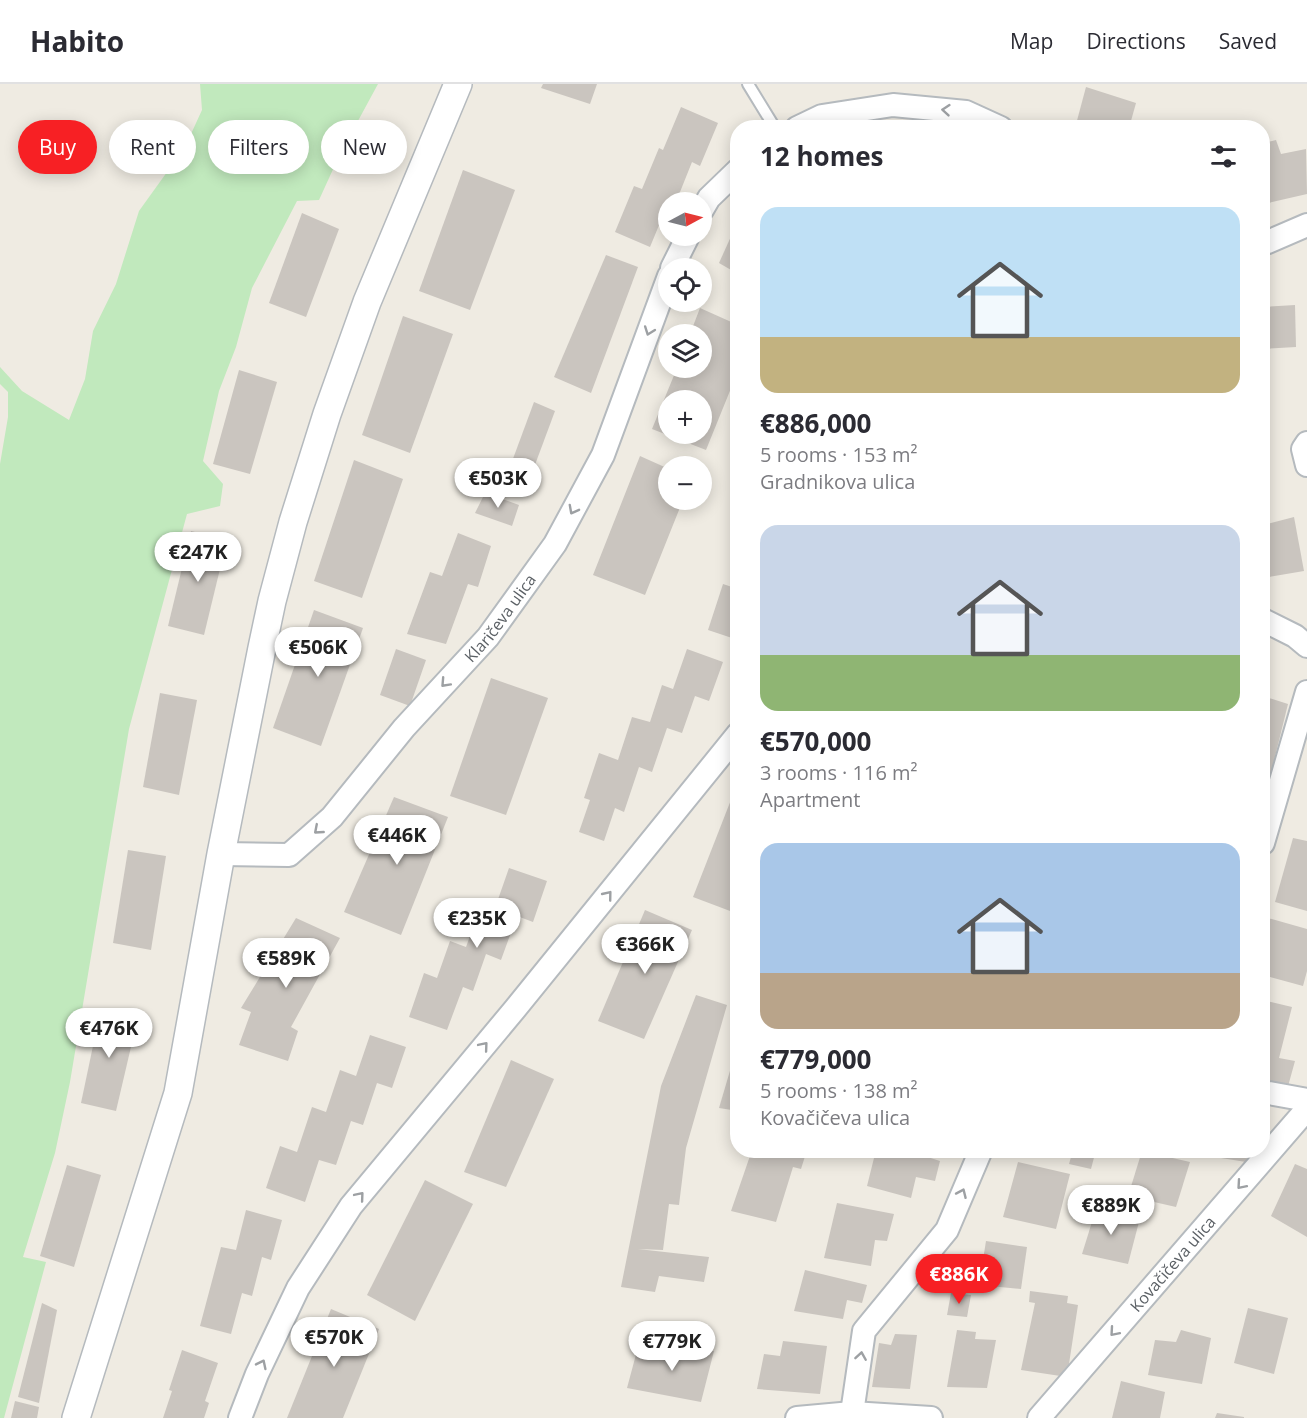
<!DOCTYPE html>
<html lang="en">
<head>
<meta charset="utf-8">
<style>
	:root { --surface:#fff; --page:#f7f7f7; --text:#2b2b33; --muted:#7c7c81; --line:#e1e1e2; --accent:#f72024 }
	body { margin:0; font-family:"Open Sans",sans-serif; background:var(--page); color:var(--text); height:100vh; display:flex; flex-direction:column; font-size:22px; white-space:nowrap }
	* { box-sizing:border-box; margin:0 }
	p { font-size:20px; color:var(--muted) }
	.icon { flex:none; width:33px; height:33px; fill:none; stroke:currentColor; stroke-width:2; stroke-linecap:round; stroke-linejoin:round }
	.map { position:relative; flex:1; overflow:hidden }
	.sheet { position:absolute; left:730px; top:36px; width:540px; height:1038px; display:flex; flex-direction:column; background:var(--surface); border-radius:24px; box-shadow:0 3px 15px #0003 }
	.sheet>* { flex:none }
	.top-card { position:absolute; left:18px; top:36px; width:570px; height:54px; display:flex; gap:12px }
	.needle { width:39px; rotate:83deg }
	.tools { position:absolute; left:658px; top:108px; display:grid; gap:12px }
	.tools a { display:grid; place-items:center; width:54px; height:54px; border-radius:50%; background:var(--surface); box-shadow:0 3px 15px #0003; font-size:30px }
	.price { position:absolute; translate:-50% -51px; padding:0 14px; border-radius:21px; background:#fff; color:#222; font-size:20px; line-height:39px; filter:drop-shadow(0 2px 3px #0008) }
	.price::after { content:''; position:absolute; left:50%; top:36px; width:18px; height:14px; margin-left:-9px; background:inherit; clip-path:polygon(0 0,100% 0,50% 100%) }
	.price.selected { background:var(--accent); color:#fff }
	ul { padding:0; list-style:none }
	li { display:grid; align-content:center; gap:12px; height:318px; padding:0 30px }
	li span { display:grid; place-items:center; height:186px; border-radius:18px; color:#555 }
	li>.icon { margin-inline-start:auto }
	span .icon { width:108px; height:108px; fill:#fffc; stroke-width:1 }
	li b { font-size:26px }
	h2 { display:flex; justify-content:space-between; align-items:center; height:72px; padding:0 30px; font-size:26px }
	.pill { padding:0 21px; border-radius:27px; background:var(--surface); box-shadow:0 3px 15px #0003; font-size:21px; line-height:54px }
	.pill.selected { background:var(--accent); color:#fff }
	header { display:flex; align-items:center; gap:36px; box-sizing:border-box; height:84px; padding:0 30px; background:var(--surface); border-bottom:2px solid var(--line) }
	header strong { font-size:28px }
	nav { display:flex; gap:33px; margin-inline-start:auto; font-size:21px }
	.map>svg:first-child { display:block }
</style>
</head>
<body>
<header>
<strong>Habito</strong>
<nav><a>Map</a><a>Directions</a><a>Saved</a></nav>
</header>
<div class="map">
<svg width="1307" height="1334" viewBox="0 0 1307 1334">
	<rect width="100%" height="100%" fill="#efebe2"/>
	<!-- green -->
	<path fill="#c1e9bd" d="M200,0H378L340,70L319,116L297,117L252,204L236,263L219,307L203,377L223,400L220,422L187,430L129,645L70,998L55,1069L23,1173L46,1178L4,1334H0V380L8,333V308L0,300V283L22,307L69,336L85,295L93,247L116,200L139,127L185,63L202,26Z"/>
	<!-- building -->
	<g fill="#cac5bf" fill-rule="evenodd">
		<path d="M543,0H597L590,20L541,4Z"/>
		<path d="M1086,3L1136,19L1129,44H1075Z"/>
		<path d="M681,23L718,39L700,82L692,78L676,118L669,117L650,163L615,148L634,102L642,105L659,64L663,66Z"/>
		<path d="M1276,56L1281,70L1306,65L1307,110L1264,120L1263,59Z"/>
		<path d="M463,86L515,106L470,226L419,207Z"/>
		<path d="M302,129L339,145L306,233L269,219Z"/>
		<path d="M738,137V190L719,179Z"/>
		<path d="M606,171L638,183L591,309L554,293Z"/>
		<path d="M1295,221L1296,263L1263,265V223Z"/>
		<path d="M700,224L738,241V287L706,366L652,345L677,284H702V250H690ZM669,316H702V350H669Z"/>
		<path d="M403,232L453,250L410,369L362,351Z"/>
		<path d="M239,286L277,298L250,390L213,380Z"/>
		<path d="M534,318L555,327L526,405L504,399Z"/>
		<rect x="1263" y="343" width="5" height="39"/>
		<path d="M640,372L669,385V416H683L645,511L593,491Z"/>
		<path d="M354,376L403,395L362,514L314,497Z"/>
		<path d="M485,409L519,421L512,442L475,429Z"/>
		<path d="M1294,433L1304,487L1263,494V441Z"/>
		<path d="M191,447L227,456L204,551L168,542Z"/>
		<path d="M458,449L491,462L478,503L468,500L446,560L407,550L430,488L442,492Z"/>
		<path d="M723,500L738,505V556L708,546Z"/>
		<path d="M314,526L363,544L321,662L273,644Z"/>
		<path d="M396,565L426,576L410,622L380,611Z"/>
		<path d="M687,565L723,578L709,617L695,612L682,649L667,644L652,688L639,683L624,728L615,724L604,757L579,748L590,716L584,714L599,669L618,676L632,633L650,638L662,601L673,605Z"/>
		<path d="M491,594L548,614L506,731L450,712Z"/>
		<path d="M160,609L197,616L179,711L143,703Z"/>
		<path d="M1263,612L1288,620L1271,689L1263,687Z"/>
		<path d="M736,703L738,704V830L693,813Z"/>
		<path d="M394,713L448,733L401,851L344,828Z"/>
		<path d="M1293,754L1307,757V827L1275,818Z"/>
		<path d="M128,766L166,772L151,866L113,859Z"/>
		<path d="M509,784L547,797L533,838L517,832L501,876L486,870L473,907L463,903L447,946L409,933L424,889L437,894L450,857L466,863L482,819L495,824Z"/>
		<path d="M645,826L692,846L644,955L598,937Z"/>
		<path d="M296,834L340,854L291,943L298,947L288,977L239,961L251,928L241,924Z"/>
		<path d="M1268,834L1307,845V887L1303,902L1263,891V853Z"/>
		<path d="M696,911L727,921L686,1064L679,1121L669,1120L663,1166L638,1165L709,1173L704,1198L659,1192L655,1208L621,1203L661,1002Z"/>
		<path d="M1263,916L1292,923L1279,974L1295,977L1287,1006L1263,1002Z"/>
		<path d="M101,924L138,933L116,1027L81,1019Z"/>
		<path d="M370,951L406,963L392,1004L377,999L363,1041L351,1037L336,1081L319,1076L305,1118L266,1104L280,1062L297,1068L312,1023L326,1028L340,986L356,992Z"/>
		<path d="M737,963L738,1027L719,1024Z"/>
		<path d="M511,976L554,995L506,1103L464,1088Z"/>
		<path d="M752,1066H807L801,1085L793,1083L776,1138L731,1127Z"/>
		<path d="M876,1066H906L940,1077L935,1097L916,1093L911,1114L867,1102Z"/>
		<path d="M1073,1066H1096L1091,1085L1069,1080Z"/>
		<path d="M1197,1066H1249L1246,1078L1196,1070Z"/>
		<path d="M1142,1067L1190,1078L1176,1123L1128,1112Z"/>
		<path d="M1018,1078L1070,1090L1056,1145L1003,1133Z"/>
		<path d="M1295,1080L1307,1085V1153L1271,1132Z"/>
		<path d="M67,1081L101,1091L74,1183L40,1172Z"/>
		<path d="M425,1096L473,1120L415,1237L367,1211Z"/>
		<path d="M837,1119L894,1130L887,1157L875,1156L871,1182L824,1174Z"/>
		<path d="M1096,1125L1140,1134L1128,1180L1082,1170Z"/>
		<path d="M246,1126L282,1136L271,1176L262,1173L252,1212L242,1209L231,1250L200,1242L221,1163L236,1166Z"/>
		<path d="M986,1157L1027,1163L1021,1205L979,1201Z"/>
		<path d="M805,1186L867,1201L862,1219L847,1216L843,1235L794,1227Z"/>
		<path d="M1030,1207L1068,1212L1067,1219L1078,1221L1067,1293L1021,1286L1035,1219L1029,1218Z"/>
		<path d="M951,1209L971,1211L967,1233L947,1231Z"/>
		<path d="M42,1219L57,1226L39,1319L18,1313Z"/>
		<path d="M1248,1224L1288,1234L1274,1290L1234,1279Z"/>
		<path d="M331,1225L379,1245L343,1334H287Z"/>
		<path d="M957,1246L976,1248L975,1255L996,1256L987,1304L947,1303Z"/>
		<path d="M1181,1246L1211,1254L1202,1300L1148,1291L1155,1256L1176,1258Z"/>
		<path d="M895,1250L917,1251L910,1305L872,1303L879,1259L891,1261Z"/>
		<path d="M783,1257L827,1262L820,1310L757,1305L764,1270L780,1272Z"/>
		<path d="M676,1259L714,1267L701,1318L627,1304L638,1263L674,1269Z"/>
		<path d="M182,1266L218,1279L205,1317L209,1319L204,1334H163L172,1307L169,1306Z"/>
		<path d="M1121,1297L1165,1308L1160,1334H1112Z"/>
		<path d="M15,1317L39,1323L37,1334H11Z"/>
		<path d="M1217,1329L1244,1333V1334H1215Z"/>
	</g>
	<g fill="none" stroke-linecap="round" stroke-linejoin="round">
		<defs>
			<path id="service" d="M748,0L775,44"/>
			<g id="minor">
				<path d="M797,44L822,32L893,21L966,28L1001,44"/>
				<path d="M702,126L709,114L738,86"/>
				<path d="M1263,160L1307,141"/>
				<path d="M672,184L688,152"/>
				<path d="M1307,359L1303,365L1307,381"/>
				<path d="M1263,536L1295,552L1307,562"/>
				<path d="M1263,759L1307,608"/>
				<path id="s1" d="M221,770L289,771L332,733L404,644L488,553L555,460L603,371L669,192"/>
				<path d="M1263,1008L1307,1016"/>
				<path d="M852,1329L864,1247L947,1146L981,1066"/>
				<path d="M240,1334L257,1290L298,1204L351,1122L515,925L738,650"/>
				<path d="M797,1334L852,1329L931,1334"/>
				<path id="s2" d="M1039,1334L1307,1025"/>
			</g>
			<path id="tertiary" d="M76,1334L178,1009L221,770L262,564L272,517L293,438L327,330L367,218L458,0"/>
		</defs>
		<!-- service casing -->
		<use href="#service" stroke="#b5babe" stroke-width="14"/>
		<!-- minor casing -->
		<use href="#minor" stroke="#b5babe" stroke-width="26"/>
		<!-- tertiary casing -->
		<use href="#tertiary" stroke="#b5babe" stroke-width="30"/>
		<!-- service -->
		<use href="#service" stroke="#fff" stroke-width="10"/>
		<!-- minor -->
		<use href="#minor" stroke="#fff" stroke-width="22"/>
		<!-- tertiary -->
		<use href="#tertiary" stroke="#fff" stroke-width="27"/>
	</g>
	<!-- one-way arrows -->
	<defs><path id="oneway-chevron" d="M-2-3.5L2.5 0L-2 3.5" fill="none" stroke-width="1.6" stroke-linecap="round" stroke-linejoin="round" transform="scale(1.5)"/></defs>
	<g stroke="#9da0a3">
		<use href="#oneway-chevron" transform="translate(946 26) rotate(-175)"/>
		<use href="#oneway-chevron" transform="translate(649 247) rotate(110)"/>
		<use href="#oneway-chevron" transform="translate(573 426) rotate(118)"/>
		<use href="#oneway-chevron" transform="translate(445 599) rotate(133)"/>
		<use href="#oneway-chevron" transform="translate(318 746) rotate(139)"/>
		<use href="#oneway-chevron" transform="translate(608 811) rotate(-51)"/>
		<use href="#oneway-chevron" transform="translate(484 962) rotate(-50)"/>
		<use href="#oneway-chevron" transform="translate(1241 1101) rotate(131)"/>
		<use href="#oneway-chevron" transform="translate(962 1109) rotate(-66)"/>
		<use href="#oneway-chevron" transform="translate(360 1112) rotate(-50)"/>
		<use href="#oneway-chevron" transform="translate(1114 1248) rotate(131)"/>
		<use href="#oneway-chevron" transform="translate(861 1272) rotate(-81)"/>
		<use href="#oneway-chevron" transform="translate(262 1280) rotate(-64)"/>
	</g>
	<g text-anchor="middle" stroke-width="4.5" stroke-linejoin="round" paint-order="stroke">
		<!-- street labels -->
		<g font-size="16" fill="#5b6065" stroke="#fff">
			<text dy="6" stroke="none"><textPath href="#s1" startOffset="386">Klaričeva ulica</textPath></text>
			<text dy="6" stroke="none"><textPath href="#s2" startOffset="204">Kovačičeva ulica</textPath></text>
		</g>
	</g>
</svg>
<div class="tools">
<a><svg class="needle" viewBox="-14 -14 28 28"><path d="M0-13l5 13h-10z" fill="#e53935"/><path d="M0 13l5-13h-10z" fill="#7c7c81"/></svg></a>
<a><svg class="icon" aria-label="locate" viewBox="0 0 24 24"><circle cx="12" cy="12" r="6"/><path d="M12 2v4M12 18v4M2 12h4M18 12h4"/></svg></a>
<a><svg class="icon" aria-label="layers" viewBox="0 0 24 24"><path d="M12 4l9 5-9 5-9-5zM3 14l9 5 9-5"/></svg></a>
<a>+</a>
<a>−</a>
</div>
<b class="price" style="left:498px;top:425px">€503K</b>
<b class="price" style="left:198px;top:499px">€247K</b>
<b class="price" style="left:318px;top:594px">€506K</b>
<b class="price" style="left:397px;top:782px">€446K</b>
<b class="price" style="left:477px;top:865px">€235K</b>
<b class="price" style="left:645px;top:891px">€366K</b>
<b class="price" style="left:286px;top:905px">€589K</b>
<b class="price" style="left:109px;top:975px">€476K</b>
<b class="price" style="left:1111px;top:1152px">€889K</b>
<b class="price selected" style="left:959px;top:1221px">€886K</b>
<b class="price" style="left:334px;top:1284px">€570K</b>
<b class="price" style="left:672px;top:1288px">€779K</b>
<div class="top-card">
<a class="pill selected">Buy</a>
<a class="pill">Rent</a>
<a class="pill">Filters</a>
<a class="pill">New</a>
</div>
<section class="sheet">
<h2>12 homes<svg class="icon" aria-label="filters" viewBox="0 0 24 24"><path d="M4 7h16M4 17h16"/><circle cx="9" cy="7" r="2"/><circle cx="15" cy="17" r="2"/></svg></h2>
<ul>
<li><span style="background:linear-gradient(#bfe0f5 70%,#c2b280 0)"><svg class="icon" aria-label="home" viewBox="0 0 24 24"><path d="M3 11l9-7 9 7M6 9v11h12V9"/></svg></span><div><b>€886,000</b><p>5 rooms · 153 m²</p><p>Gradnikova ulica</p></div></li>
<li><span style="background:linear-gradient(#c9d6e8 70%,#8fb573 0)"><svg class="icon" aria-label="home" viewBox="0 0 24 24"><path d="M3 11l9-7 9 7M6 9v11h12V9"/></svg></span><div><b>€570,000</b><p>3 rooms · 116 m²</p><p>Apartment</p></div></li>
<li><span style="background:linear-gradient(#a9c7e8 70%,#b9a48a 0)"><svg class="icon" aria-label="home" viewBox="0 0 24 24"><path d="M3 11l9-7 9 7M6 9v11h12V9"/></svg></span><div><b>€779,000</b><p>5 rooms · 138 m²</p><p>Kovačičeva ulica</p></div></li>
</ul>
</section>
</div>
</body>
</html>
